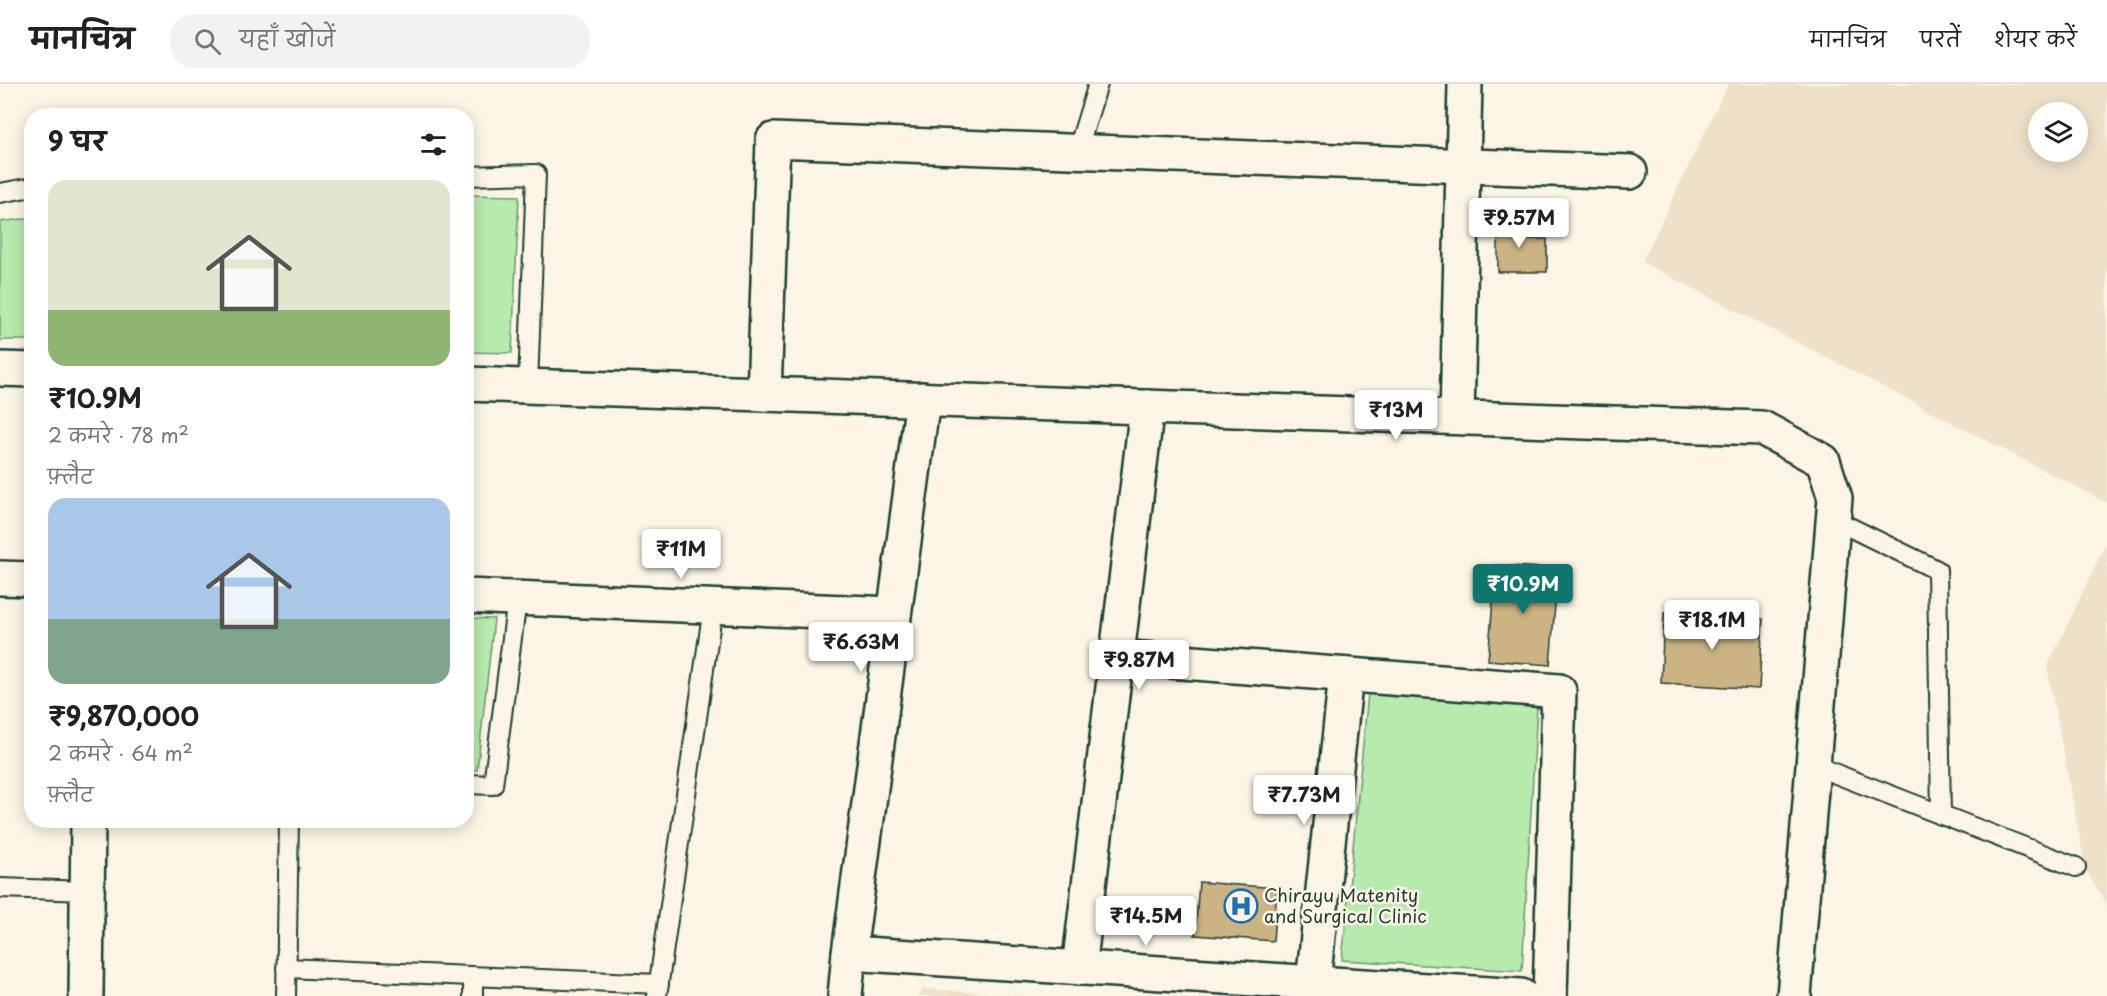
<!DOCTYPE html>
<html lang="hi">
<head>
<meta charset="utf-8">
<style>
	:root { --surface:#fff; --page:#f2f2f2; --text:#202124; --muted:#757577; --line:#e0e0e0; --accent:#0f766e }
	body { margin:0; font-family:"Playpen Sans","Playpen Sans Deva",sans-serif; background:var(--page); color:var(--text); height:100vh; display:flex; flex-direction:column; font-size:22px; white-space:nowrap }
	* { box-sizing:border-box; margin:0 }
	p { font-size:20px; color:var(--muted) }
	.icon { flex:none; width:33px; height:33px; fill:none; stroke:currentColor; stroke-width:2; stroke-linecap:round; stroke-linejoin:round }
	.map { position:relative; flex:1; overflow:hidden }
	.details { position:absolute; left:24px; top:24px; width:450px; height:720px; display:flex; flex-direction:column; background:var(--surface); border-radius:24px; box-shadow:0 3px 15px #0003 }
	.details>* { flex:none }
	.fabs { position:absolute; left:2028px; top:18px; display:grid; gap:12px }
	.fabs a { display:grid; place-items:center; width:60px; height:60px; border-radius:50%; background:var(--surface); box-shadow:0 3px 15px #0003; font-size:30px }
	.price { position:absolute; translate:-50% -51px; padding:0 14px; border-radius:6px; background:#fff; color:#222; font-size:20px; line-height:39px; filter:drop-shadow(0 2px 3px #0008) }
	.price::after { content:''; position:absolute; left:50%; top:36px; width:18px; height:14px; margin-left:-9px; background:inherit; clip-path:polygon(0 0,100% 0,50% 100%) }
	.price.current { background:var(--accent); color:#fff }
	ul { padding:0; list-style:none }
	li { display:grid; align-content:center; gap:12px; height:318px; padding:0 24px }
	li span { display:grid; place-items:center; height:186px; border-radius:18px; color:#555 }
	li>.icon { margin-inline-start:auto }
	span .icon { width:108px; height:108px; fill:#fffc; stroke-width:1 }
	li b { font-size:26px }
	h2 { display:flex; justify-content:space-between; align-items:center; height:72px; padding:0 24px; font-size:26px }
	header { display:flex; align-items:center; gap:36px; box-sizing:border-box; height:84px; padding:0 30px; background:var(--surface); border-bottom:2px solid var(--line) }
	header strong { font-size:28px }
	nav { display:flex; gap:33px; margin-inline-start:auto; font-size:21px }
	.search { width:420px; height:54px; background:var(--page); display:flex; align-items:center; gap:15px; box-sizing:border-box; padding:0 21px; border-radius:24px; color:var(--muted); font-size:22px }
	.map>svg:first-child { display:block }
</style>
</head>
<body>
<header>
<strong>मानचित्र</strong>
<div class="search"><svg class="icon" aria-label="search" viewBox="0 0 24 24"><circle cx="10" cy="10" r="6"/><path d="M15 15l6 6"/></svg>यहाँ खोजें</div>
<nav><a>मानचित्र</a><a>परतें</a><a>शेयर करें</a></nav>
</header>
<div class="map">
<svg width="2107" height="912" viewBox="0 0 2107 912">
	<rect width="100%" height="100%" fill="#fcf5e5"/>
	<filter id="ink" filterUnits="userSpaceOnUse"><feTurbulence type="fractalNoise" baseFrequency=".0167" numOctaves="2"/><feDisplacementMap in="SourceGraphic" scale="12" xChannelSelector="R" yChannelSelector="G"/><feConvolveMatrix kernelMatrix="1 2 1 2 8 2 1 2 1" color-interpolation-filters="sRGB"/></filter>
	<g filter="url(#ink)">
		<!-- built -->
		<g fill="#eee1c8" fill-rule="evenodd">
			<path d="M1728,0H2107V419L1642,178ZM2038,28H2078V68H2038Z"/>
			<path d="M2107,457V822L2086,786L2047,583Z"/>
			<path d="M924,905L1029,912H918Z"/>
		</g>
		<!-- green -->
		<g fill="#b6ebad" stroke="#6a9470" stroke-width="1.5">
			<path d="M467,111L519,112L512,269L467,268Z"/>
			<path d="M31,134V256H0V138Z"/>
			<path d="M467,534L494,535L477,686H467Z"/>
			<path d="M1368,609L1537,622L1522,887L1342,876Z"/>
		</g>
		<!-- building -->
		<g fill="#ccb383" stroke="#1f3d34" stroke-width="1.5">
			<path d="M1498,131H1519V155H1547V188H1498Z"/>
			<path d="M1496,481L1558,485L1550,581L1488,576Z"/>
			<path d="M1664,529L1763,535L1759,605L1661,599Z"/>
			<path d="M1199,798L1277,804L1273,857L1195,851Z"/>
		</g>
		<g fill="none" stroke-linecap="round" stroke-linejoin="round">
			<defs>
				<g id="lane">
					<path d="M1077,68L1098,0"/>
					<path d="M466,92L536,90L528,302"/>
					<path d="M0,109L32,103"/>
					<path d="M1833,435L1937,486L1941,731"/>
					<path d="M1813,681L2076,783"/>
					<path d="M466,700L493,701L517,515"/>
					<path d="M0,804L87,807"/>
					<path d="M286,884L659,900"/>
					<path d="M286,912L289,736"/>
					<path d="M473,912V892"/>
					<path d="M657,912L713,523"/>
				</g>
				<g id="street">
					<path d="M764,310L773,56L1630,88"/>
					<path d="M1457,333L1465,0"/>
					<path d="M0,494L32,495"/>
					<path d="M466,512L894,530"/>
					<path d="M1117,573L1559,607L1550,912"/>
					<path d="M849,869L923,315"/>
					<path d="M1079,884L1147,323"/>
					<path d="M1313,899L1346,591"/>
					<path d="M86,912L88,736"/>
				</g>
				<g id="secondary">
					<path d="M0,285L32,286"/>
					<path d="M466,300L1762,344L1823,377L1835,414L1794,912"/>
					<path d="M845,912L849,869L1521,912"/>
				</g>
			</defs>
			<!-- lane casing -->
			<use href="#lane" stroke="#1f3d34" stroke-width="22"/>
			<!-- street casing -->
			<use href="#street" stroke="#1f3d34" stroke-width="38"/>
			<!-- secondary casing -->
			<use href="#secondary" stroke="#1f3d34" stroke-width="38"/>
			<!-- lane -->
			<use href="#lane" stroke="#fcf5e5" stroke-width="18"/>
			<!-- street -->
			<use href="#street" stroke="#fcf5e5" stroke-width="33"/>
			<!-- secondary -->
			<use href="#secondary" stroke="#fcf5e5" stroke-width="33"/>
		</g>
	</g>
	<!-- icons -->
	<defs>
		<symbol id="hospital-ring" viewBox="-11 -11 22 22"><circle r="9.5" fill="#fcf5e5" stroke="#1f6fb2" stroke-width="1.5"/><path d="M-5-5h3v3.5h4V-5h3V5h-3V1.5h-4V5h-3Z" fill="#1f6fb2"/></symbol>
	</defs>
	<g fill-rule="evenodd">
		<use href="#hospital-ring" x="1222" y="803" width="38" height="38"/>
	</g>
	<g text-anchor="middle" stroke-width="5" stroke-linejoin="round" paint-order="stroke">
		<!-- poi labels -->
		<g font-size="18" fill="#1f3d34" stroke="#fcf5e5" text-anchor="start">
			<text x="1264" y="818">Chirayu Matenity<tspan x="1264" dy="21">and Surgical Clinic</tspan></text>
		</g>
	</g>
</svg>
<div class="fabs">
<a><svg class="icon" aria-label="layers" viewBox="0 0 24 24"><path d="M12 4l9 5-9 5-9-5zM3 14l9 5 9-5"/></svg></a>
</div>
<b class="price" style="left:1519px;top:165px">₹9.57M</b>
<b class="price" style="left:1396px;top:357px">₹13M</b>
<b class="price" style="left:681px;top:496px">₹11M</b>
<b class="price current" style="left:1523px;top:531px">₹10.9M</b>
<b class="price" style="left:1712px;top:567px">₹18.1M</b>
<b class="price" style="left:861px;top:589px">₹6.63M</b>
<b class="price" style="left:1139px;top:607px">₹9.87M</b>
<b class="price" style="left:1304px;top:742px">₹7.73M</b>
<b class="price" style="left:1146px;top:863px">₹14.5M</b>
<section class="details">
<h2>9 घर<svg class="icon" aria-label="filters" viewBox="0 0 24 24"><path d="M4 7h16M4 17h16"/><circle cx="9" cy="7" r="2"/><circle cx="15" cy="17" r="2"/></svg></h2>
<ul>
<li><span style="background:linear-gradient(#dfe7d0 70%,#8fb573 0)"><svg class="icon" aria-label="home" viewBox="0 0 24 24"><path d="M3 11l9-7 9 7M6 9v11h12V9"/></svg></span><div><b>₹10.9M</b><p>2 कमरे · 78 m²</p><p>फ़्लैट</p></div></li>
<li><span style="background:linear-gradient(#a9c7e8 65%,#7fa58c 0)"><svg class="icon" aria-label="home" viewBox="0 0 24 24"><path d="M3 11l9-7 9 7M6 9v11h12V9"/></svg></span><div><b>₹9,870,000</b><p>2 कमरे · 64 m²</p><p>फ़्लैट</p></div></li>
</ul>
</section>
</div>
</body>
</html>
